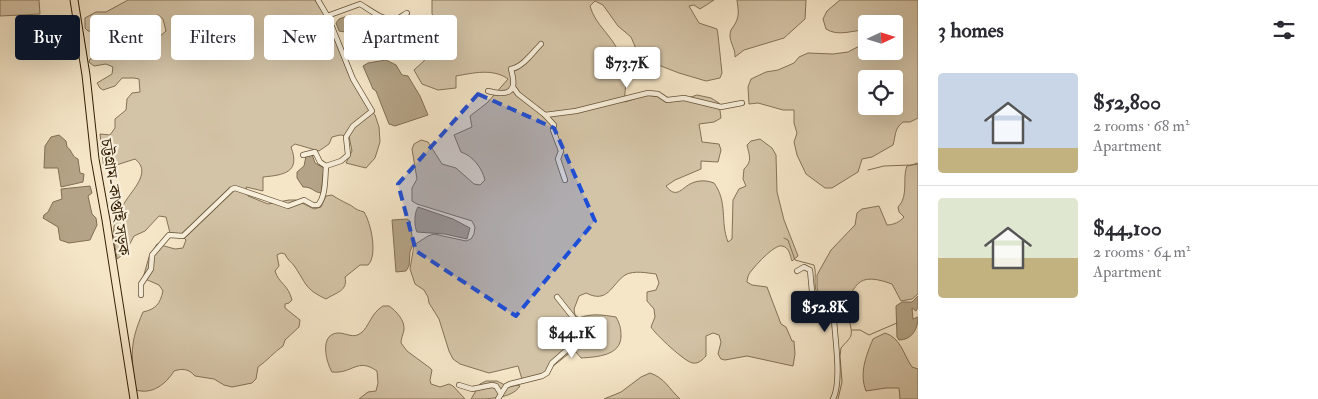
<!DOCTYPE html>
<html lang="en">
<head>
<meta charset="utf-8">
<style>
	:root { --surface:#fff; --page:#f2f2f3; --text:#2b2b33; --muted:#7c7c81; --line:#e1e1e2; --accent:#111827 }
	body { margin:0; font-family:"IM FELL Double Pica","Noto Serif Bengali",serif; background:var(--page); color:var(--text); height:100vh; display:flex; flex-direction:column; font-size:19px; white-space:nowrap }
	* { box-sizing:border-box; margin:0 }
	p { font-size:16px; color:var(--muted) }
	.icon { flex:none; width:28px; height:28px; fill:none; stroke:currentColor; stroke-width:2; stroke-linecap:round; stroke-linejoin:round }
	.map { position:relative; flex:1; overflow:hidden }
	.details { display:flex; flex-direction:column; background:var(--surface); width:400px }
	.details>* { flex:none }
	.guide { position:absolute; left:15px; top:15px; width:475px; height:45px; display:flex; gap:10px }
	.needle { width:32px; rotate:86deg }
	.buttons { position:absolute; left:858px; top:15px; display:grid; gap:10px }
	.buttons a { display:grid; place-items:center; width:45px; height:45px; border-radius:5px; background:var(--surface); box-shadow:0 5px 20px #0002; font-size:25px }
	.price { position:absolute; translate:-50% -42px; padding:0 11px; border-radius:5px; background:#fff; color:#222; font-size:16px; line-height:32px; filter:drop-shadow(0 1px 2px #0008) }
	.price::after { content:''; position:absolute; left:50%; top:30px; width:15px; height:11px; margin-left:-8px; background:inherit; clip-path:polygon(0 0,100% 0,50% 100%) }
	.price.selected { background:var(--accent); color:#fff }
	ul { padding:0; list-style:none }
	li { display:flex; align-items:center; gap:15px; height:125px; padding:0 20px }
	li+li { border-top:1px solid var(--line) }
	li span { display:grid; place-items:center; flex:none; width:140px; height:100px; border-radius:5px; color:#555 }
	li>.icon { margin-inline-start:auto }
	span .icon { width:60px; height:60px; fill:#fffc; stroke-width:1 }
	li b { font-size:21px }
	h2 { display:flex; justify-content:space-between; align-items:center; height:60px; padding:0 20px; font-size:21px }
	.chip { padding:0 18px; border-radius:5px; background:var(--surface); box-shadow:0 5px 20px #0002; font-size:18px; line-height:45px }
	.chip.selected { background:var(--accent); color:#fff }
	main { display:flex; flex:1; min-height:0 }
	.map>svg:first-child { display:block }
</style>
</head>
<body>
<main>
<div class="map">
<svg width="918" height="399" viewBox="0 0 918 399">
	<rect width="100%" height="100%" fill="#f5e6c8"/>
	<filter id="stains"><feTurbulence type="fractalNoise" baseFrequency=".004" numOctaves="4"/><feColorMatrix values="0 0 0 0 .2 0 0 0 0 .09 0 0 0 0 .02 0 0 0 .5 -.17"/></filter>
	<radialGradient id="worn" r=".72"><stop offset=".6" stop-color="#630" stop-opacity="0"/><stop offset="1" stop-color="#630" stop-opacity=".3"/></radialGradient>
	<!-- green -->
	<g fill="#d4c4a7" stroke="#847257" fill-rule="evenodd">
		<path d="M0,0H39L40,14L0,16Z"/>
		<path d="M128,0H315L327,19L349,75L369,108L375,115L379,127L380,142L375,158L366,168L346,163L352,151L349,136L340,135L332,137L329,144L319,151L295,144L291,147C301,173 283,175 263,177V191L246,187L248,196L268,204L289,200H296L314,209L321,207L326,196L332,195C338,199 342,201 348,204C355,207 353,209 364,212C371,223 378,255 368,265H360L345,277C348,291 337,292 326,299C305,289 307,285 295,267C292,262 287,260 285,254L281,253L277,255L279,266L275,271C279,284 288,284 292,300L289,303L285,304V308L300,320L299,327L285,340L283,346C274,352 267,361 258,367L256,379L252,383L232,387L224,385L214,379L195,376C189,369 183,368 174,371C166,384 152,395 136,390C131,357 129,344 143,312C156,309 160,304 163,291L159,285L143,278L149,257L157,244L175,249L183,248L186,240L180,234L170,233L166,217L159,216L145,231L134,236L125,253L117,259C116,249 112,237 114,227C115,219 122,206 127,199C135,187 151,171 135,159L104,169L100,134L110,135L115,128V119L126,110L127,99L132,93L140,92L139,79L134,78H122L115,86L103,90L100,88L97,83L112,74L113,67L106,64L94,66L89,62L90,59L117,51L151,44L166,31L163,19L158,15L92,31H88L85,28V18L96,12H106Z"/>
		<path d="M432,0H714L700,9L694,5L689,6L699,23L717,29L718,35L722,73L720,78L706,81L679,73L648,61L637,51L631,37L618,26L603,5L595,1L590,6C595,25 613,36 620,55L625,57C632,73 623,86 625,102L646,95L682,100L697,95L711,98L719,103L721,118L714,122L699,124L702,142L719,144L721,150L718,162L701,161V169L675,180L666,186C676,199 681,189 690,184C698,180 706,180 714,183C728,202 720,222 728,242L732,239L733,200L739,189L746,186L743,179L744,169C753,161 749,155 747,145L751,141L760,139L772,148L776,155L777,192L784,220L798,256L792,261C790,255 789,247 782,246C774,244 753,268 749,274C748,276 747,280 747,282L752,285L767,287L781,324L786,327L792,341H794L795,354L793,366L747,356L725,360L721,359L718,354L721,342L719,335L713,333L706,336V356C703,359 699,364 693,363C686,363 655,334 651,327L655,317L654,309L647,301V292L656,290L659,283L656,274C647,273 634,270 625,275C611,285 608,304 586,293L579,296L574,309L575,315L579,318C591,313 603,315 616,317C620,324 621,329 621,336C621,356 596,357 581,358L576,352L572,351L542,375L522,379L518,366L489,373L460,364L453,359L449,351L439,319L429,303L428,297L424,290L415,284L410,269L414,245L428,236L434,234L466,241L471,239L474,234L475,227L472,221L417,204L412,201V188L417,179L412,149L414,144L421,140L428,142L442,164L456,168L474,184L480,185L485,180C482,168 473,156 461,152L454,135L472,127L470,116L487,103L508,79C493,68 473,73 456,76V88L438,90L422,84L414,70L424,61L432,48L445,43L448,33L432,14Z"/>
		<path d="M737,0H806L805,19L784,38L744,50L735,57C736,48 727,40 731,30C732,28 734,26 735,24C740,15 738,9 737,0Z"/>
		<path d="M840,0H918V118L910,122H903C894,129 896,135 893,145L872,157L862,159L858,172L832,188H825L806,174L797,155L794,142L797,133L794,123V110H783L758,103L749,104L748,87L751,79L766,72L778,70L794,63L799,57L808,53L833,54L848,52L863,44H866V51H894V24H866V30C853,30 838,37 826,29L823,19L827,11ZM866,79H894V106H866Z"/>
		<path d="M918,164V294L912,299L901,301L892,284C846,267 861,299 833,308L820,296L817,288V275L831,250L855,225L857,213L862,209L879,206L887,225C893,225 900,222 904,217L899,212L898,207C909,196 902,178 907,166Z"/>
		<path d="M383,306H389C396,311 405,320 404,330C403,335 401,338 401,343L407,351L430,368L432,370L430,380L431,384L440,387L449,384L453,386L465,399H359L368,392L376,391L378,383L377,371C357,357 353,374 332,372C326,362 319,334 338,333C347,333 353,339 361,333C369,327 371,313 383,306Z"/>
		<path d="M885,333C901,338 903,354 912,367L918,369V399H900L899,388H886L866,391C859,373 866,356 873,339Z"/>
		<path d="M650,373C665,378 669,389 680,399H604L621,392L641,377Z"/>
		<path d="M486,381H497L509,387L517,385L520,386C512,399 487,399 471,399L480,384Z"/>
	</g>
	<!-- water -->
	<g fill="#b4a386" stroke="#816f53">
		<path d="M350,15L357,17L359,25C355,31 346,33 339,31L336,23L339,19Z"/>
		<path d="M378,30L381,33L384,47L364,54L361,53L356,38Z"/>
		<path d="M386,60L396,65L402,75L408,76L420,96L428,115L395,126L389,124L376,91L373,89L363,66L368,63Z"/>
		<path d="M59,135L66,141L67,147C72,150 72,157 78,159L80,173L84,174L83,182L61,187L58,168H44L45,146L51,137Z"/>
		<path d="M312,154L315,163L324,168L321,193C313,192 313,187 303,187L297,178V172L304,166L306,156Z"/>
		<path d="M90,186L92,193L88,196L92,214L96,218L97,225L90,240L69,243L60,240L58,227L43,218L44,215L48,212L53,202L62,199L61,189Z"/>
		<path d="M418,207L453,219L470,228L467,239L445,234L417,232C414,226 414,213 418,207Z"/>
		<path d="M407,219L410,221L413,244L410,252L409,266L406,271L396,272L392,220Z"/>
		<path d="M918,296V307L916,311L912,308L913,319L918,317C918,329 912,340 899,340L897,337L896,306L902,302H912Z"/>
	</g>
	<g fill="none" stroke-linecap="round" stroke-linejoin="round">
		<!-- stream -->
		<g stroke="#816f53" stroke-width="1">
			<path d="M868,170L884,166L911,165L918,163"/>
			<path d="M784,238L788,240L795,260L814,265C816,271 815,276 815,282C815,299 825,305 837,315C844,314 848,311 852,318L849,320C854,338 851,336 841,348L840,356L842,382L838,399"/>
			<path d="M852,330H860L869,335L897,323"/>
		</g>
		<defs>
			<g id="minor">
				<path d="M318,0L328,17L353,79L372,111L353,126L346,137L348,155L341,161L326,166"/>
				<path d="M327,16L360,4C369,9 385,23 397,19C400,18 404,14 407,13"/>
				<path d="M513,87L518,94L545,115L576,111L648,93L658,94L667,100L684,98L721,107L742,103"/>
				<path d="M488,91C492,92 496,93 500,93C517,94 514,80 511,69C523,67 533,52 541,44"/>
				<path d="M545,115L554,125L553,130L561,151L558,159L565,180"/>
				<path d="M797,271L804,267L810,270L812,292L819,304L834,319C835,339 842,382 833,399"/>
				<path d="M141,295V284L151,269L152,255L169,235L183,236L232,189L235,188L288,206L304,200L313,205H318C326,196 325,178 326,166L320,162L315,152L303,155"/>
				<path d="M459,385L472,389L492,385L496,386L501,394L498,399"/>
				<path d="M501,394L506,386L510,384L542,376L547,373L552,363L569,348L576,321L557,297"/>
			</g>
			<path id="primary" d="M74,0L86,75L95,159L106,220L134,399"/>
		</defs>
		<!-- minor casing -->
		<use href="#minor" stroke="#655237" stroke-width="6"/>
		<!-- primary casing -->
		<use href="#primary" stroke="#352007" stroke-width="9"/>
		<!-- minor -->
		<use href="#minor" stroke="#f8efdb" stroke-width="4.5"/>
		<!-- primary -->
		<use href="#primary" stroke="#f5e6c8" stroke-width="7"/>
	</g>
	<!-- marked area -->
	<path fill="#1d4ed8" fill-opacity="0.2" stroke="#1d4ed8" stroke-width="4" stroke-dasharray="10 6" stroke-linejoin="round" d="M478,94L554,128L595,221L516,316L416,251L398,184Z"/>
	<g text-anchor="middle" stroke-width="4.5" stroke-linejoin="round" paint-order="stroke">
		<!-- street labels -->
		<g font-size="16" fill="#352007" stroke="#f8efdb">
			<text transform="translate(116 197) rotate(81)" y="6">চট্টগ্রাম-কাপ্তাই সড়ক</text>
		</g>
	</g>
	<rect width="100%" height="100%" filter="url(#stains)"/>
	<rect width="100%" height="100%" fill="url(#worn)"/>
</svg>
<div class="buttons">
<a><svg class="needle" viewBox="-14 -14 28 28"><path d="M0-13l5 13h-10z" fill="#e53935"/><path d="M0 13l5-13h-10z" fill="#7c7c81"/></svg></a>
<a><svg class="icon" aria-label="locate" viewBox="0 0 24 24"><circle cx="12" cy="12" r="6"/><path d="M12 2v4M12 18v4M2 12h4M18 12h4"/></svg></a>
</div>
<b class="price" style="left:627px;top:89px">$73.7K</b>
<b class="price selected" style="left:825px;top:333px">$52.8K</b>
<b class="price" style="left:572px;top:359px">$44.1K</b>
<div class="guide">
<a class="chip selected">Buy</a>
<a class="chip">Rent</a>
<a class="chip">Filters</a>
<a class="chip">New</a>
<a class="chip">Apartment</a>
</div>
</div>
<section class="details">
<h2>3 homes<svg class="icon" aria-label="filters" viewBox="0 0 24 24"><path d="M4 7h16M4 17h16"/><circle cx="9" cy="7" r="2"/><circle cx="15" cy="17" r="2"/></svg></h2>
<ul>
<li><span style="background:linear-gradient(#c9d6e8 75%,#c2b280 0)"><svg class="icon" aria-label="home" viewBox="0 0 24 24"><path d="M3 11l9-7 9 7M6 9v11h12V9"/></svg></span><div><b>$52,800</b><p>2 rooms · 68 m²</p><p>Apartment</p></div></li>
<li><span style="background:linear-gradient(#dfe7d0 60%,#c2b280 0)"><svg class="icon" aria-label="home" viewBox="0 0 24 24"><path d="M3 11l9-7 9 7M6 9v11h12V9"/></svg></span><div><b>$44,100</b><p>2 rooms · 64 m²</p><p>Apartment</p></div></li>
</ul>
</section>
</main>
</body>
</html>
